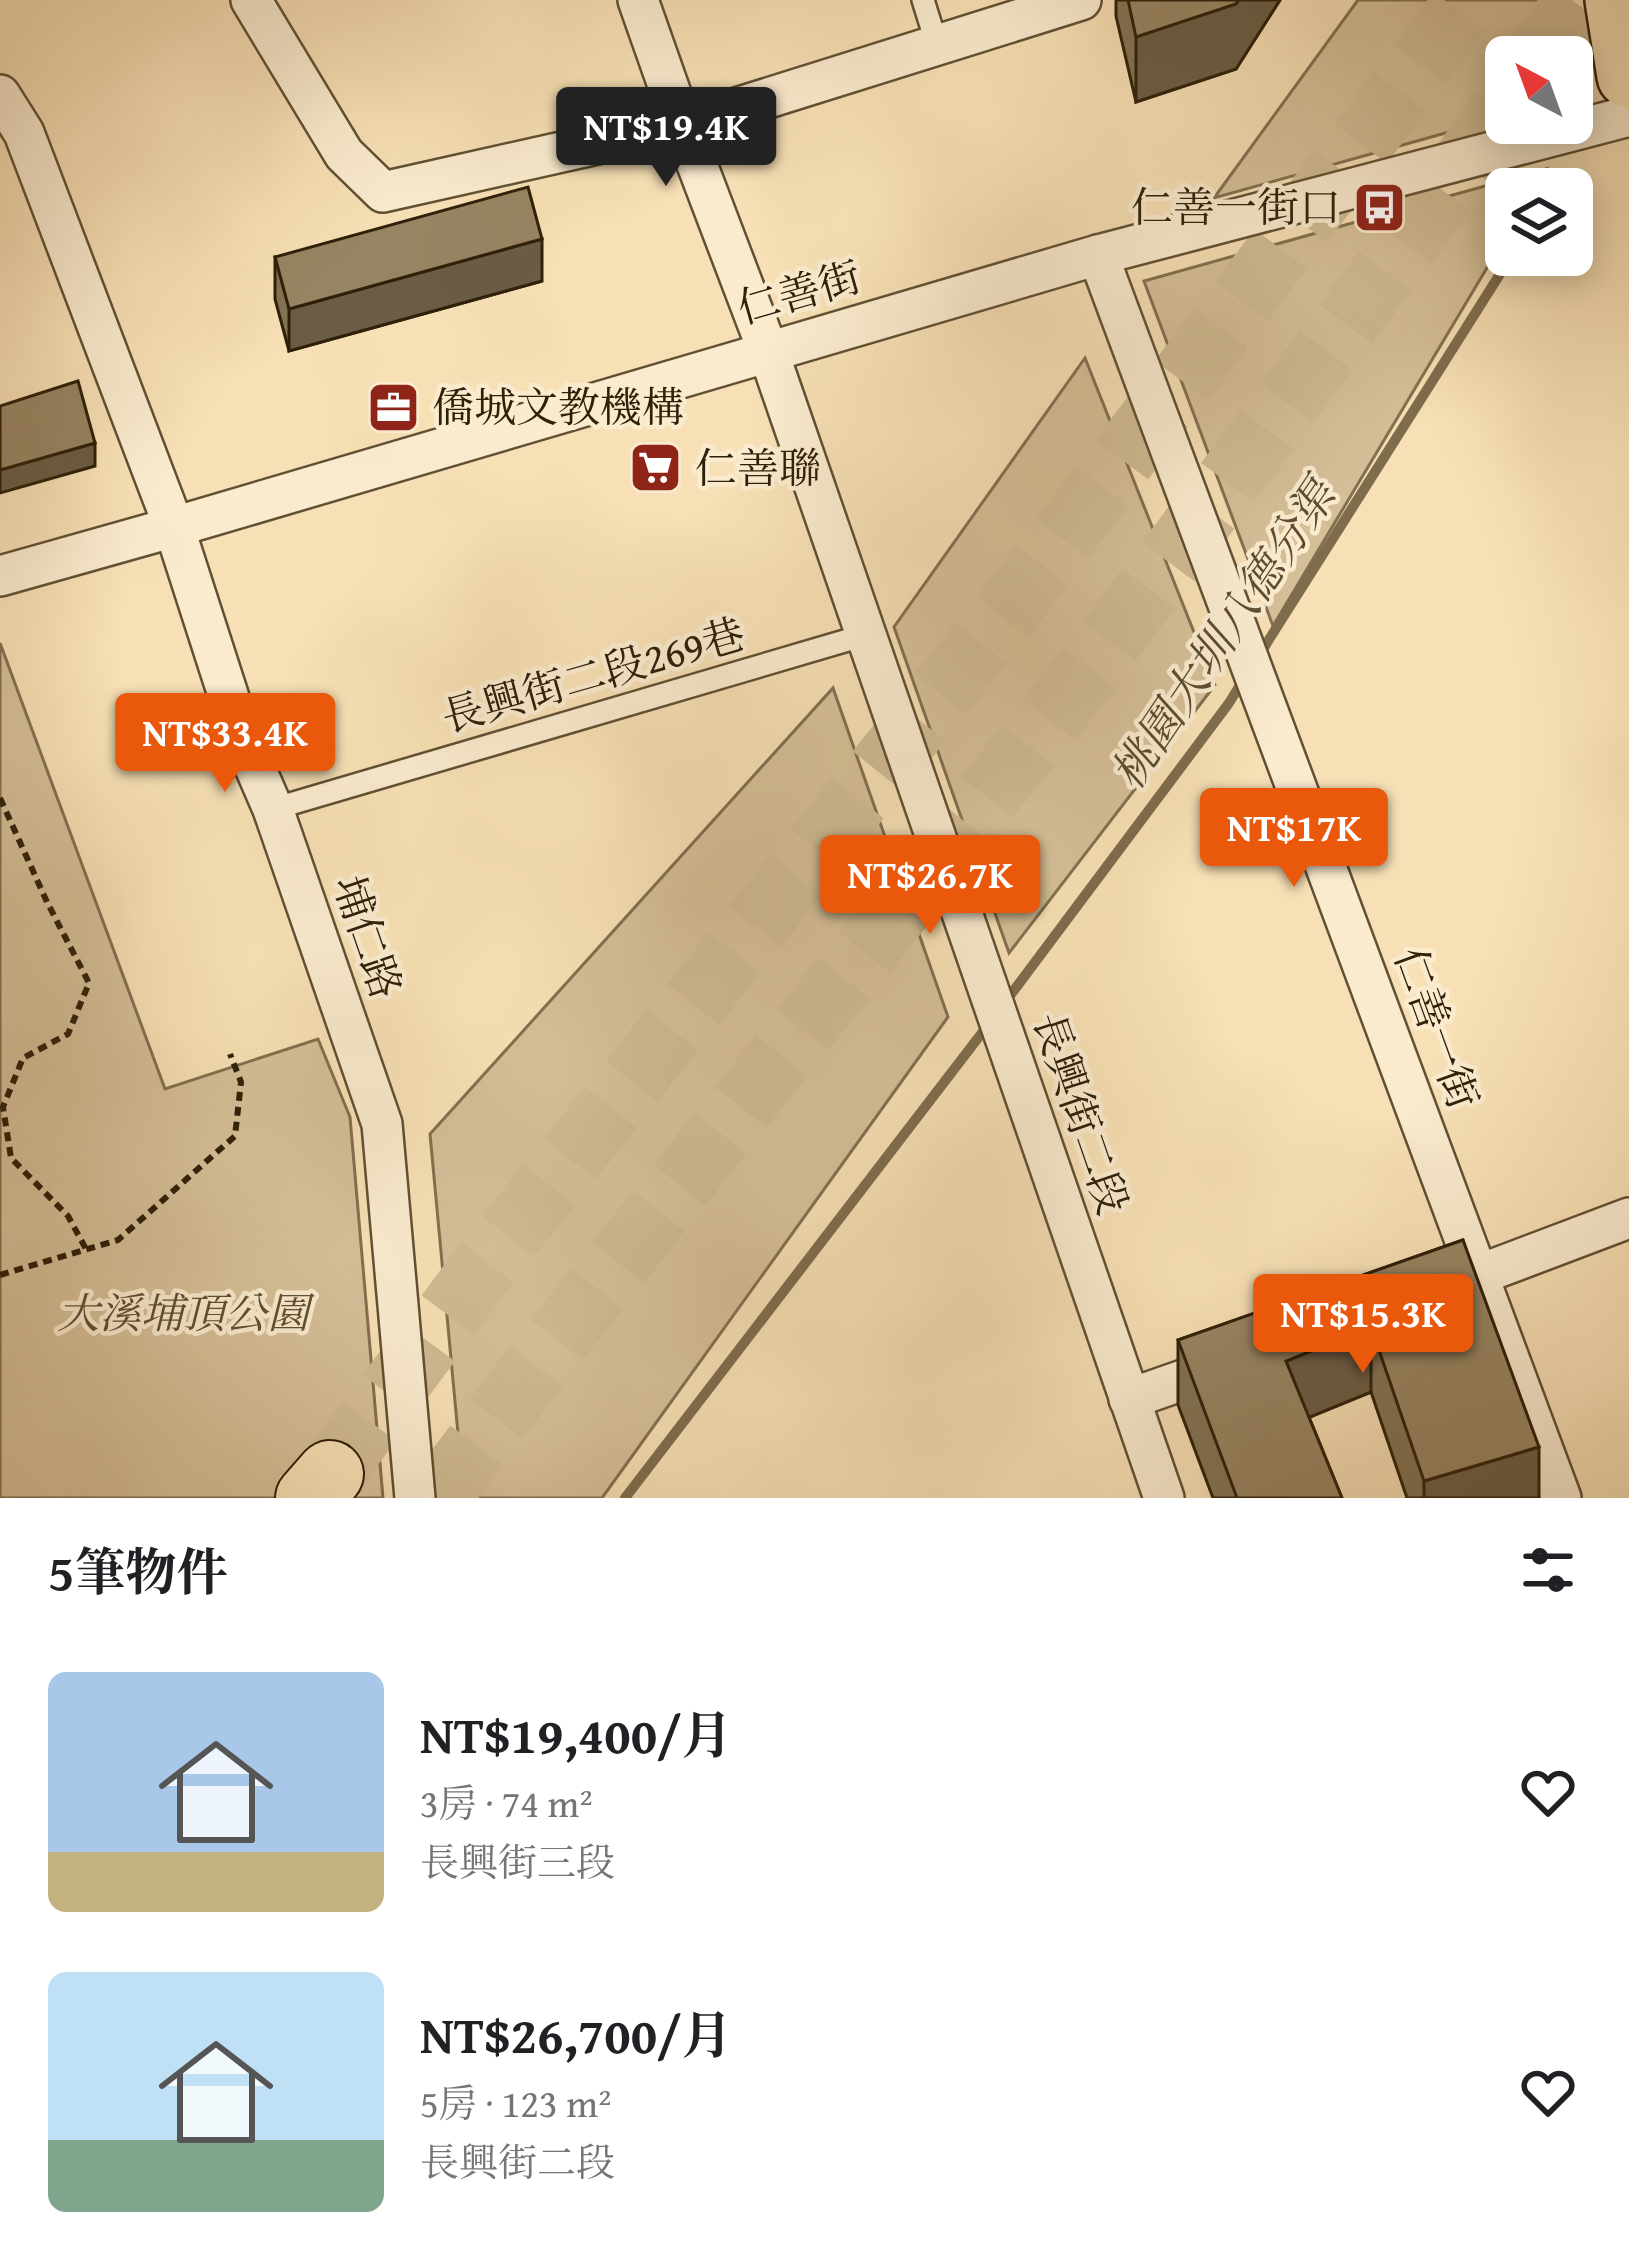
<!DOCTYPE html>
<html lang="zh-TW">
<head>
<meta charset="utf-8">
<style>
	:root { --surface:#fff; --page:#f6f6f6; --text:#202124; --muted:#757577; --accent:#ea580c }
	body { margin:0; font-family:"Gentium Book Plus","Noto Serif TC",serif; background:var(--page); color:var(--text); height:100vh; display:flex; flex-direction:column; font-size:45px; white-space:nowrap }
	* { box-sizing:border-box; margin:0 }
	p { font-size:39px; color:var(--muted) }
	.icon { flex:none; width:66px; height:66px; fill:none; stroke:currentColor; stroke-width:2; stroke-linecap:round; stroke-linejoin:round }
	.map { position:relative; height:1498px; overflow:hidden }
	.details { display:flex; flex-direction:column; background:var(--surface); flex:1 }
	.details>* { flex:none }
	.needle { width:78px; rotate:319deg }
	.controls { position:absolute; left:1485px; top:36px; display:grid; gap:24px }
	.controls a { display:grid; place-items:center; width:108px; height:108px; border-radius:18px; background:var(--surface); box-shadow:0 6px 30px #0003; font-size:60px }
	.price { position:absolute; translate:-50% -102px; padding:0 27px; border-radius:12px; background:var(--accent); color:#fff; font-size:39px; line-height:78px; filter:drop-shadow(0 3px 6px #0008) }
	.price::after { content:''; position:absolute; left:50%; top:72px; width:36px; height:27px; margin-left:-18px; background:inherit; clip-path:polygon(0 0,100% 0,50% 100%) }
	.price.selected { background:#222; color:#fff }
	ul { padding:0; list-style:none }
	li { display:flex; align-items:center; gap:36px; height:300px; padding:0 48px }
	li span { display:grid; place-items:center; flex:none; width:336px; height:240px; border-radius:18px; color:#555 }
	li>.icon { margin-inline-start:auto }
	span .icon { width:144px; height:144px; fill:#fffc; stroke-width:1 }
	li b { font-size:51px }
	h2 { display:flex; justify-content:space-between; align-items:center; height:144px; padding:0 48px; font-size:51px }
	.map>svg:first-child { display:block }
</style>
</head>
<body>
<div class="map">
<svg width="1629" height="1498" viewBox="0 0 1629 1498">
	<rect width="100%" height="100%" fill="#f7e0b5"/>
	<filter id="stains"><feTurbulence type="fractalNoise" baseFrequency=".00167" numOctaves="4"/><feColorMatrix values="0 0 0 0 .2 0 0 0 0 .09 0 0 0 0 .02 0 0 0 .5 -.17"/></filter>
	<radialGradient id="worn" r=".72"><stop offset=".6" stop-color="#630" stop-opacity="0"/><stop offset="1" stop-color="#630" stop-opacity=".3"/></radialGradient>
	<!-- green -->
	<g fill="#d5bf98" stroke="#827050" stroke-width="3">
		<path d="M1358,0H1563L1582,95L1572,98V57H1506V116L1214,198Z"/>
		<path d="M1546,169L1534,189H1506V236L1273,626L1144,281Z"/>
		<path d="M1085,358L1215,685L1009,953L894,627Z"/>
		<path d="M0,643L165,1089L318,1039L350,1117L383,1498H0Z"/>
		<path d="M833,688L948,1017L602,1498H464L430,1134Z"/>
	</g>
	<g fill="none" stroke-linecap="round" stroke-linejoin="round">
		<!-- stream -->
		<g stroke="#7e6c4d" stroke-width="10">
			<path d="M1258,657L1512,255"/>
			<path d="M1003,1005L1229,703L1245,677"/>
			<path d="M625,1498L988,1025"/>
		</g>
		<!-- motorway-tunnel -->
		<g stroke="#cfba93" stroke-width="66" stroke-dasharray="66 33" stroke-linecap="butt">
			<path d="M1538,57L1578,0"/>
			<path d="M330,1474L486,1264L1014,602L1469,0"/>
			<path d="M437,1498L551,1347L1091,666L1457,175L1506,104"/>
		</g>
		<defs>
			<g id="service">
				<path d="M923,0L937,45"/>
				<path d="M273,809L865,635"/>
			</g>
			<g id="minor">
				<path d="M251,0L344,154L383,192L682,125L1081,0"/>
				<path d="M638,0L682,125L768,351L1164,1498"/>
				<path d="M0,95L24,133L174,527L241,735L273,809L382,1124L415,1498"/>
				<path d="M1098,255L1561,1498"/>
				<path d="M0,576L174,527L1098,255L1629,116"/>
				<path d="M1457,1283L1629,1218"/>
				<path d="M1129,1399L1226,1365"/>
			</g>
			<path id="primary" d="M1617,0L1629,76"/>
			<path id="motorway" d="M309,1498L330,1474"/>
		</defs>
		<!-- service casing -->
		<use href="#service" stroke="#615034" stroke-width="26"/>
		<!-- minor casing -->
		<use href="#minor" stroke="#615034" stroke-width="44"/>
		<!-- primary casing -->
		<use href="#primary" stroke="#2f2009" stroke-width="68"/>
		<!-- motorway casing -->
		<use href="#motorway" stroke="#2f2009" stroke-width="70"/>
		<!-- path -->
		<g stroke="#2f2009" stroke-width="6" stroke-dasharray="9 6" stroke-linecap="butt">
			<path d="M0,798L47,902L89,983L68,1034L23,1058L3,1107L11,1158L68,1216L86,1249"/>
			<path d="M0,1275L118,1240L235,1136L241,1082L230,1054"/>
		</g>
		<!-- service -->
		<use href="#service" stroke="#faebcf" stroke-width="21"/>
		<!-- minor -->
		<use href="#minor" stroke="#faebcf" stroke-width="39"/>
		<!-- primary -->
		<use href="#primary" stroke="#f7e0b5" stroke-width="63"/>
		<!-- motorway -->
		<use href="#motorway" stroke="#f7e0b5" stroke-width="66"/>
	</g>
	<!-- wall -->
	<g fill="#827254" stroke="#2f2009" stroke-width="3">
		<path d="M1116,0H1280L1236,69L1136,102L1116,16Z"/>
		<path d="M275,257L542,281L289,351L275,299Z"/>
		<path d="M1463,1240L1539,1498H1407L1371,1392L1309,1417L1342,1498H1213L1178,1405V1340Z"/>
	</g>
	<!-- shaded-wall -->
	<g fill="#6a5c45" stroke="#2f2009" stroke-width="3">
		<path d="M1239,0H1280L1236,69L1136,102V37Z"/>
		<path d="M542,239V281L289,351V309Z"/>
		<path d="M95,443V466L0,493V470Z"/>
		<path d="M1371,1327V1392L1286,1427V1361Z"/>
		<path d="M1539,1447V1498H1424V1481Z"/>
	</g>
	<!-- building -->
	<g fill="#978462" stroke="#2f2009" stroke-width="3">
		<path d="M1128,0H1239L1236,4L1136,37Z"/>
		<path d="M528,187L542,239L289,309L275,257Z"/>
		<path d="M78,381L95,443L0,470V406Z"/>
		<path d="M1463,1240L1539,1447L1424,1481L1371,1327L1286,1361L1342,1498H1237L1178,1340Z"/>
	</g>
	<!-- icons -->
	<defs>
		<symbol id="bus-square" viewBox="-11 -11 22 22"><rect x="-9" y="-9" width="18" height="18" rx="4" fill="#8f2418" stroke="#faebcf"/><path d="M-5-6H5V4H4V6H2V4H-2V6H-4V4H-5ZM-3.5-4V0h7V-4ZM-3.5 1.2v1.5H-2V1.2ZM2 1.2v1.5H3.5V1.2Z" fill="#fff"/></symbol>
		<symbol id="office-square" viewBox="-11 -11 22 22"><rect x="-9" y="-9" width="18" height="18" rx="4" fill="#8f2418" stroke="#faebcf"/><path d="M-6-3h4V-5.5h4V-3h4V5H-6ZM-1-4.5V-3h2v-1.5ZM-6 0V1H6V0Z" fill="#fff"/></symbol>
		<symbol id="supermarket-square" viewBox="-11 -11 22 22"><rect x="-9" y="-9" width="18" height="18" rx="4" fill="#8f2418" stroke="#faebcf"/><path d="M-6-5.5h2.5l.6 2H6L4.5 2H-2.5L-4.4-4H-6ZM-1.5 3.2a1.3 1.3 0 1 0 .1 0ZM3 3.2a1.3 1.3 0 1 0 .1 0Z" fill="#fff"/></symbol>
	</defs>
	<g fill-rule="evenodd">
		<use href="#bus-square" x="1350" y="178" width="59" height="59"/>
		<use href="#office-square" x="364" y="378" width="59" height="59"/>
		<use href="#supermarket-square" x="626" y="438" width="59" height="59"/>
	</g>
	<g text-anchor="middle" stroke-width="9" stroke-linejoin="round" paint-order="stroke">
		<!-- poi labels -->
		<g font-size="42" fill="#2f2009" stroke="#faebcf" text-anchor="start">
			<text x="1341" y="222" text-anchor="end">仁善一街口</text>
			<text x="432" y="422">僑城文教機構</text>
			<text x="695" y="483">仁善聯</text>
		</g>
		<!-- street labels -->
		<g font-size="42" fill="#2f2009" stroke="#faebcf">
			<text transform="translate(799 292) rotate(-16)" y="15">仁善街</text>
			<text transform="translate(593 675) rotate(-16)" y="15">長興街二段269巷</text>
			<text transform="translate(368 937) rotate(71)" y="15">埔仁路</text>
			<text transform="translate(1437 1028) rotate(70)" y="15">仁善一街</text>
			<text transform="translate(1081 1113) rotate(71)" y="15">長興街二段</text>
		</g>
		<!-- park labels -->
		<g font-size="42" font-style="italic" fill="#615034" stroke="#faebcf">
			<text x="183" y="1328">大溪埔頂公園</text>
		</g>
		<!-- water labels -->
		<g font-size="45" font-style="italic" fill="#5d4c31" stroke="#faebcf">
			<text transform="translate(1223 634) rotate(-56)" y="16">桃園大圳八德分渠</text>
		</g>
	</g>
	<rect width="100%" height="100%" filter="url(#stains)"/>
	<rect width="100%" height="100%" fill="url(#worn)"/>
</svg>
<div class="controls">
<a><svg class="needle" viewBox="-14 -14 28 28"><path d="M0-13l5 13h-10z" fill="#e53935"/><path d="M0 13l5-13h-10z" fill="#757577"/></svg></a>
<a><svg class="icon" aria-label="layers" viewBox="0 0 24 24"><path d="M12 4l9 5-9 5-9-5zM3 14l9 5 9-5"/></svg></a>
</div>
<b class="price selected" style="left:666px;top:189px">NT$19.4K</b>
<b class="price" style="left:225px;top:795px">NT$33.4K</b>
<b class="price" style="left:1294px;top:890px">NT$17K</b>
<b class="price" style="left:930px;top:937px">NT$26.7K</b>
<b class="price" style="left:1363px;top:1376px">NT$15.3K</b>
</div>
<section class="details">
<h2>5筆物件<svg class="icon" aria-label="filters" viewBox="0 0 24 24"><path d="M4 7h16M4 17h16"/><circle cx="9" cy="7" r="2"/><circle cx="15" cy="17" r="2"/></svg></h2>
<ul>
<li><span style="background:linear-gradient(#a9c7e8 75%,#c2b280 0)"><svg class="icon" aria-label="home" viewBox="0 0 24 24"><path d="M3 11l9-7 9 7M6 9v11h12V9"/></svg></span><div><b>NT$19,400/月</b><p>3房 · 74 m²</p><p>長興街三段</p></div><svg class="icon" aria-label="heart" viewBox="0 0 24 24"><path d="M12 20l-8-8c-3-5 5-10 8-4 3-6 11-1 8 4z"/></svg></li>
<li><span style="background:linear-gradient(#bfe0f5 70%,#7fa58c 0)"><svg class="icon" aria-label="home" viewBox="0 0 24 24"><path d="M3 11l9-7 9 7M6 9v11h12V9"/></svg></span><div><b>NT$26,700/月</b><p>5房 · 123 m²</p><p>長興街二段</p></div><svg class="icon" aria-label="heart" viewBox="0 0 24 24"><path d="M12 20l-8-8c-3-5 5-10 8-4 3-6 11-1 8 4z"/></svg></li>
</ul>
</section>
</body>
</html>
